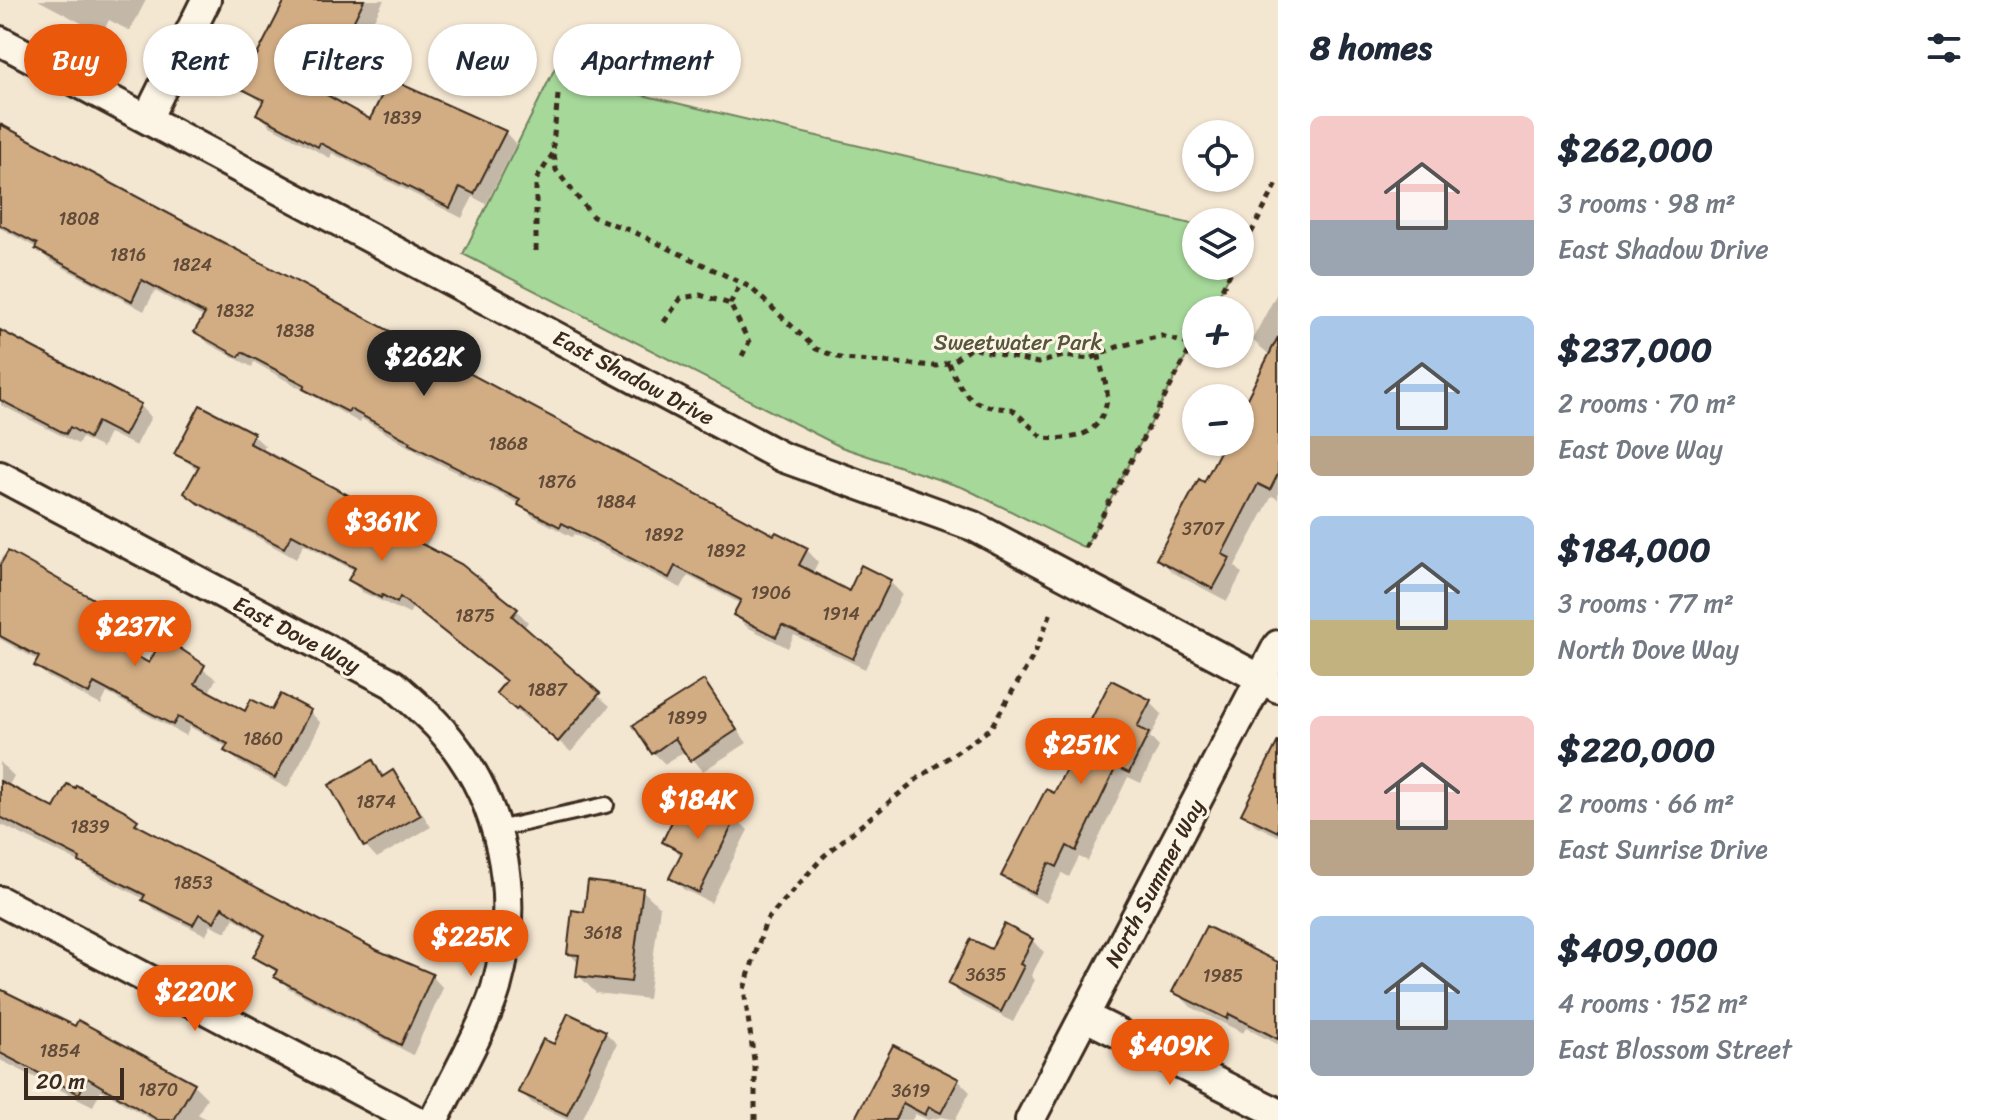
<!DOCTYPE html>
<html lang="en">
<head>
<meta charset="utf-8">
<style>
	:root { --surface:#fff; --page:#f6f6f7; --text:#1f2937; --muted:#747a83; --accent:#ea580c }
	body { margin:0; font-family:Sriracha,sans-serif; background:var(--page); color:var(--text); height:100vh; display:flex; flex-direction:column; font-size:30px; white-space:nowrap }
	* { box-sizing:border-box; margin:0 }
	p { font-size:26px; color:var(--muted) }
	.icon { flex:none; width:44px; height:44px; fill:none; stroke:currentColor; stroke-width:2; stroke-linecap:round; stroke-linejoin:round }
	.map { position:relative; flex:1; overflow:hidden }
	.side { display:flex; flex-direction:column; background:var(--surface); width:720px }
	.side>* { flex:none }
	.banner { position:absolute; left:24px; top:24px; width:760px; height:72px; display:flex; gap:16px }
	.buttons { position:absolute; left:1182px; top:120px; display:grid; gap:16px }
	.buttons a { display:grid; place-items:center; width:72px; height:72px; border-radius:50%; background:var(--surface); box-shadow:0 2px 6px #0004; font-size:40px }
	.scale { position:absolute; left:24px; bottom:20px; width:100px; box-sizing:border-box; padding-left:8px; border:4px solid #3b2a1e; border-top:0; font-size:22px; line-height:28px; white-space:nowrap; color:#3b2a1e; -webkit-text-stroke:6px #fcf5e5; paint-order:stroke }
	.price { position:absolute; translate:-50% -68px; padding:0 18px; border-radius:28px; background:var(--accent); color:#fff; font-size:26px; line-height:52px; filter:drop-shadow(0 2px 4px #0008) }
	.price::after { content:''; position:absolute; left:50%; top:48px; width:24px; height:18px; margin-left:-12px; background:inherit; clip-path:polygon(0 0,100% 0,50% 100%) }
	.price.selected { background:#222; color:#fff }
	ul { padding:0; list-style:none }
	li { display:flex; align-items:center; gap:24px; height:200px; padding:0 32px }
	li span { display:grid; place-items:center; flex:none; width:224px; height:160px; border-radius:12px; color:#555 }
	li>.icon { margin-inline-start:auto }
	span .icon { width:96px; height:96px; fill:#fffc; stroke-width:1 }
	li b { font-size:34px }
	h2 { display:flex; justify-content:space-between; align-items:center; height:96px; padding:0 32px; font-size:34px }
	.tag { padding:0 28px; border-radius:36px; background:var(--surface); box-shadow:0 2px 6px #0004; font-size:28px; line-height:72px }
	.tag.selected { background:var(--accent); color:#fff }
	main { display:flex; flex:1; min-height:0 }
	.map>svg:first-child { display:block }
</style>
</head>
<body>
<main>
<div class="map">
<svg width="1278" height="1120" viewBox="0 0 1278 1120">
	<rect width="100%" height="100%" fill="#f4e7d2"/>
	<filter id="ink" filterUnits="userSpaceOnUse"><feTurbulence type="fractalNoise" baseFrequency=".0125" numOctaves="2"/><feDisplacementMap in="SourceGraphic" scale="16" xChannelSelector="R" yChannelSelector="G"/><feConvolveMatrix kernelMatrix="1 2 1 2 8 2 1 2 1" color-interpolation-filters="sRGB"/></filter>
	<g filter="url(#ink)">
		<!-- green -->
		<path fill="#a6d89a" stroke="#70815c" stroke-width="2" d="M555,68L621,90L1196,225V266H1234L1211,310H1196V338L1085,548L964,488L841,447L463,254Z"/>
		<!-- shadow -->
		<g fill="#0003">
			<path d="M38,0H146L130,31L109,20L102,34Z"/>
			<path d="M286,0H384L332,101L371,122L505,132L516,144L486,204L473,197L462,218L332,153L330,158L270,126L259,114L264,104L239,85L257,60Z"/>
			<path d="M0,125L775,538L807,550L818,562L812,574L849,594L862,568L890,582L902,594L865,669L794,635L788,648L747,627L735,615L741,604L688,576L681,588L574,534L572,537L532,516L520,504L424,456L362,419L360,423L254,362L252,367L209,344L197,332L205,318L155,291L144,311L49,260L37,248L0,228Z"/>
			<path d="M1278,291V499L1272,496L1235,566L1242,573L1227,601L1172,572L1159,558L1227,442H1240V416L1271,356L1252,340Z"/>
			<path d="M0,333L140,406L151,417L136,446L109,433L102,448L82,438L78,444L1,405Z"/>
			<path d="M201,407L253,435L265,446L262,452L385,516L421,521L433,533L425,548L516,610L528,622L523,629L610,706L571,752L531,717L528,720L510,705L507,682L413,607L409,614L362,592L350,580L355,571L304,544L296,559L199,505L187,493L199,471L177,454Z"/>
			<path d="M0,570L103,607L115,619L103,640L150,665L164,640L216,679L208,694L246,714L310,712L321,723L287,788L238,762L228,748L190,727L186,736L107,693L101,705L48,677L36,666L39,661L0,639Z"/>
			<path d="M704,682L747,743L703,771L686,751L665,764L653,752Z"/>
			<path d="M1112,683L1150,702L1162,714L1150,737L1159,747L1141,783L1128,777L1088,861L1079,857L1069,877L1062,873L1046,903L1016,887L1004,876L1055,796Z"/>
			<path d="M0,762L14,776L8,787L55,811L136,821L148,833L376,951L432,976L443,988L413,1055L288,988L278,974L256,956L266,938L234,918L226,932L211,925L206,935L156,911L144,899L93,873L85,865L0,824Z"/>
			<path d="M372,763L386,777L393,773L404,785L431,827L377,858L366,846Z"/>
			<path d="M1278,783V836L1255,825L1243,813Z"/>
			<path d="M694,797L736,818L748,830L711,903L683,889L672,877L682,856L664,841L684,817Z"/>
			<path d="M642,890L660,907L648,999L596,993L578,975L579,964L569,953L586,914Z"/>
			<path d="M1032,940L1044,952L1031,976L1035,980L1013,1022L962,996L951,984L991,951Z"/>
			<path d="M1278,967V1045L1246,1028L1243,1033L1191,1007L1175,991Z"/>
			<path d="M0,990L76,1028L79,1023L194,1085L207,1098L198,1114L207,1120H152L101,1090L93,1106L0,1060Z"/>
			<path d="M605,1032L617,1044L582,1120H567L532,1103L521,1092L555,1046Z"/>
			<path d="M958,1080L970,1092L955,1120L942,1117L928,1120L915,1114L912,1120H861Z"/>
		</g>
		<!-- building -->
		<g fill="#d2ad84" stroke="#3b2a1e" stroke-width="2">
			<path d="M285,0H364L320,91L370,119L390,79L506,131L474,194L460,187L450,208L320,143L318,147L256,114L264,100L236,86L253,55L256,57Z"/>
			<path d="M0,124L774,535L776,532L808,548L799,565L849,591L861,565L891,580L853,659L782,625L776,637L733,615L741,600L675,566L669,578L562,523L560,527L518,505L520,500L409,444L411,442L350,409L348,412L303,389L305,385L242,352L239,357L194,332L205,314L142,280L132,301L35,249L37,244L0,225Z"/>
			<path d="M0,330L141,404L124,436L97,422L89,438L70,427L66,434L0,400Z"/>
			<path d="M1278,337V474L1270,490L1258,484L1222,554L1230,558L1213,589L1156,559L1199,479L1204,482L1225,442H1240V412Z"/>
			<path d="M200,405L254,433L249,443L384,514L390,502L423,520L412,539L461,564L518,609L512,616L600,693L558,742L518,707L516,710L496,693L506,681L400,597L397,603L382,595L381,598L348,580L355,568L292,534L284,548L196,502L184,493L199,466L174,454Z"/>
			<path d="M8,551L104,605L90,631L149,663L163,637L205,665L195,684L245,711L251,699L272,710L281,694L311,710L275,778L224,751L228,744L178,717L173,725L94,683L89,694L34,666L39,657L0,636V565Z"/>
			<path d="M704,680L737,730L690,761L675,738L652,754L633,725Z"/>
			<path d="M1111,680L1151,700L1137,727L1149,733L1129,773L1116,767L1076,851L1067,846L1057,867L1049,863L1034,893L1001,876L1046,789L1054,793Z"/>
			<path d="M1278,741V832L1241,814Z"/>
			<path d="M373,760L382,777L393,770L421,815L364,847L329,785Z"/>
			<path d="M0,781L54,808L67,784L75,788L76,785L124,810L138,820L135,824L377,950L433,974L401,1045L274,977L277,970L253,957L265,935L222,907L214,922L199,914L193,925L142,900L145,895L79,862L80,858L0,817Z"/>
			<path d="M693,795L737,816L699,893L669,878L682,852L662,842L677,811L684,814Z"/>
			<path d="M588,881L643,888L631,982L576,976L579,955L567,954L572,910L584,912Z"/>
			<path d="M1004,924L1033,939L1020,964L1024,966L1001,1012L948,984L971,939L991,949Z"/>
			<path d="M1206,926L1278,962V1039L1229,1014L1227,1019L1172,992Z"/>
			<path d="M0,989L75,1026L78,1020L195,1083L174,1120H158L87,1078L79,1094L0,1053Z"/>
			<path d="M568,1013L606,1031L567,1115L518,1092L543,1039L554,1044Z"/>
			<path d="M893,1045L959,1079L941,1113L929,1107L925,1115L903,1103L895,1120H854Z"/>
		</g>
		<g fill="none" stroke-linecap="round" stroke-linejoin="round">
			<defs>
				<path id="service" d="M497,829L606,805"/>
				<g id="minor">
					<path d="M0,41L782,457L973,526L1278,688"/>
					<path d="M148,117L206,0"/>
					<path d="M0,476L393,684C408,698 424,711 438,726C503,797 522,896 496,988C485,1025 452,1083 434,1120"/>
					<path d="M0,901L415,1120"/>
					<path d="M1084,1016L1278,1113"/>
					<path d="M1030,1120L1278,645"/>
				</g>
			</defs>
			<!-- service casing -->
			<use href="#service" stroke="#3b2a1e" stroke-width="20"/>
			<!-- minor casing -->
			<use href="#minor" stroke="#3b2a1e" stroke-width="34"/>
			<!-- path -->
			<g stroke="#3b2a1e" stroke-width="5" stroke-dasharray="6 6" stroke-linecap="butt">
				<path d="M558,95L553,144L556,170L593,217L632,231L750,287L816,349L843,359L937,366L953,361L971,348L1038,363L1063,356L1090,359L1117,347L1161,336L1192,345"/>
				<path d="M536,251V180L554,152"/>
				<path d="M1240,254L1278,182"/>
				<path d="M730,304L741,283"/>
				<path d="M1211,310L1234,266"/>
				<path d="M664,322L681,298L700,295L730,304L749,342L740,360"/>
				<path d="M948,363C965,398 971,407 1012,409L1043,438C1073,440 1101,437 1107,400C1109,388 1100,368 1099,355"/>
				<path d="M1085,548L1196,338"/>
				<path d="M755,1120V1067L744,989L766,921L824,856L917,779L990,729L1034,655L1052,610"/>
			</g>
			<!-- service -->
			<use href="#service" stroke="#fcf5e5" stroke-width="14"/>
			<!-- minor -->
			<use href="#minor" stroke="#fcf5e5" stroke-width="28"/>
		</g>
	</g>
	<g text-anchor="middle" stroke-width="6" stroke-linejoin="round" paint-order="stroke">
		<!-- number labels -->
		<g font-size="18" fill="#614b38">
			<text x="402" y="124">1839</text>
			<text x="79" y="225">1808</text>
			<text x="128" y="261">1816</text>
			<text x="192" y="271">1824</text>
			<text x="235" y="317">1832</text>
			<text x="295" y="337">1838</text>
			<text x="508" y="450">1868</text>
			<text x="557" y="488">1876</text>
			<text x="616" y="508">1884</text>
			<text x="1203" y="535">3707</text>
			<text x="664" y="541">1892</text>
			<text x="726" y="557">1892</text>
			<text x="771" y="599">1906</text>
			<text x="841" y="620">1914</text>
			<text x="475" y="622">1875</text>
			<text x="547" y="696">1887</text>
			<text x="687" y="724">1899</text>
			<text x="263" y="745">1860</text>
			<text x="376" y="808">1874</text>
			<text x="90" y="833">1839</text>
			<text x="193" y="889">1853</text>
			<text x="603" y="939">3618</text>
			<text x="986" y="981">3635</text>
			<text x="1223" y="982">1985</text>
			<text x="60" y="1057">1854</text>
			<text x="158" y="1096">1870</text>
			<text x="911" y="1097">3619</text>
		</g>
		<!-- park labels -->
		<g font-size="22" fill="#56563d" stroke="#fcf5e5">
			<text x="1018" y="350">Sweetwater Park</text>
		</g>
		<!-- street labels -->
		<g font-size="22" fill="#3b2a1e" stroke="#fcf5e5">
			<text transform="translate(634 377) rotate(28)" y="8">East Shadow Drive</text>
			<text transform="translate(297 634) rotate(28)" y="8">East Dove Way</text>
			<text transform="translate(1154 883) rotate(-62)" y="8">North Summer Way</text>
		</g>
	</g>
</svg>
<div class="buttons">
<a><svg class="icon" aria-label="locate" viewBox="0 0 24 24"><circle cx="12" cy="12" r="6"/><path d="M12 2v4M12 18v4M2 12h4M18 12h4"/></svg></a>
<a><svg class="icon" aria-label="layers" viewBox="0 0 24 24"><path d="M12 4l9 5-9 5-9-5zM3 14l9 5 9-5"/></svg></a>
<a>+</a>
<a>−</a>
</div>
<div class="scale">20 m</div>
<b class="price selected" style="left:424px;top:398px">$262K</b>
<b class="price" style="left:382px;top:563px">$361K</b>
<b class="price" style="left:135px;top:668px">$237K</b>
<b class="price" style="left:1081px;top:786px">$251K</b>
<b class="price" style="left:698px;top:841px">$184K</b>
<b class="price" style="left:471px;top:978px">$225K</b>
<b class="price" style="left:195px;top:1033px">$220K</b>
<b class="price" style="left:1170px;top:1087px">$409K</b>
<div class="banner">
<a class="tag selected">Buy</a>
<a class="tag">Rent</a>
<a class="tag">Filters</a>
<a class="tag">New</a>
<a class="tag">Apartment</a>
</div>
</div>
<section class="side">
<h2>8 homes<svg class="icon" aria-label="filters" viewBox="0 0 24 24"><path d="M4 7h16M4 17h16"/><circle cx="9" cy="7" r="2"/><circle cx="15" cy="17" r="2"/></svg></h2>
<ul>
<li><span style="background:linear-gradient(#f6c9c9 65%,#9aa5b1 0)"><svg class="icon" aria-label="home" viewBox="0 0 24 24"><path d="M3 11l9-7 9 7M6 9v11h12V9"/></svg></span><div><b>$262,000</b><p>3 rooms · 98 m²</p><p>East Shadow Drive</p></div></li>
<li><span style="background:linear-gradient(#a9c7e8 75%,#b9a48a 0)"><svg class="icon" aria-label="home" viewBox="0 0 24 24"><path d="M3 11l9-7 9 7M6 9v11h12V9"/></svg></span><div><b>$237,000</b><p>2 rooms · 70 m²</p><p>East Dove Way</p></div></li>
<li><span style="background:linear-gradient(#a9c7e8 65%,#c2b280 0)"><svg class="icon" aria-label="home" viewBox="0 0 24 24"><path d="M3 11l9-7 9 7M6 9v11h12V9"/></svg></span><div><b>$184,000</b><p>3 rooms · 77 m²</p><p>North Dove Way</p></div></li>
<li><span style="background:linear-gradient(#f6c9c9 65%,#b9a48a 0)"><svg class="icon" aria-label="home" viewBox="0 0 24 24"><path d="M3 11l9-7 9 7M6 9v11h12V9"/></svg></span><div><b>$220,000</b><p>2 rooms · 66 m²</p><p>East Sunrise Drive</p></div></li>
<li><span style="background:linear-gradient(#a9c7e8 65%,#9aa5b1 0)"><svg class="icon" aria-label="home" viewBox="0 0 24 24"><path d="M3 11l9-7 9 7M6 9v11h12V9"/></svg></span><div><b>$409,000</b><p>4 rooms · 152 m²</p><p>East Blossom Street</p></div></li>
</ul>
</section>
</main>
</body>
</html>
